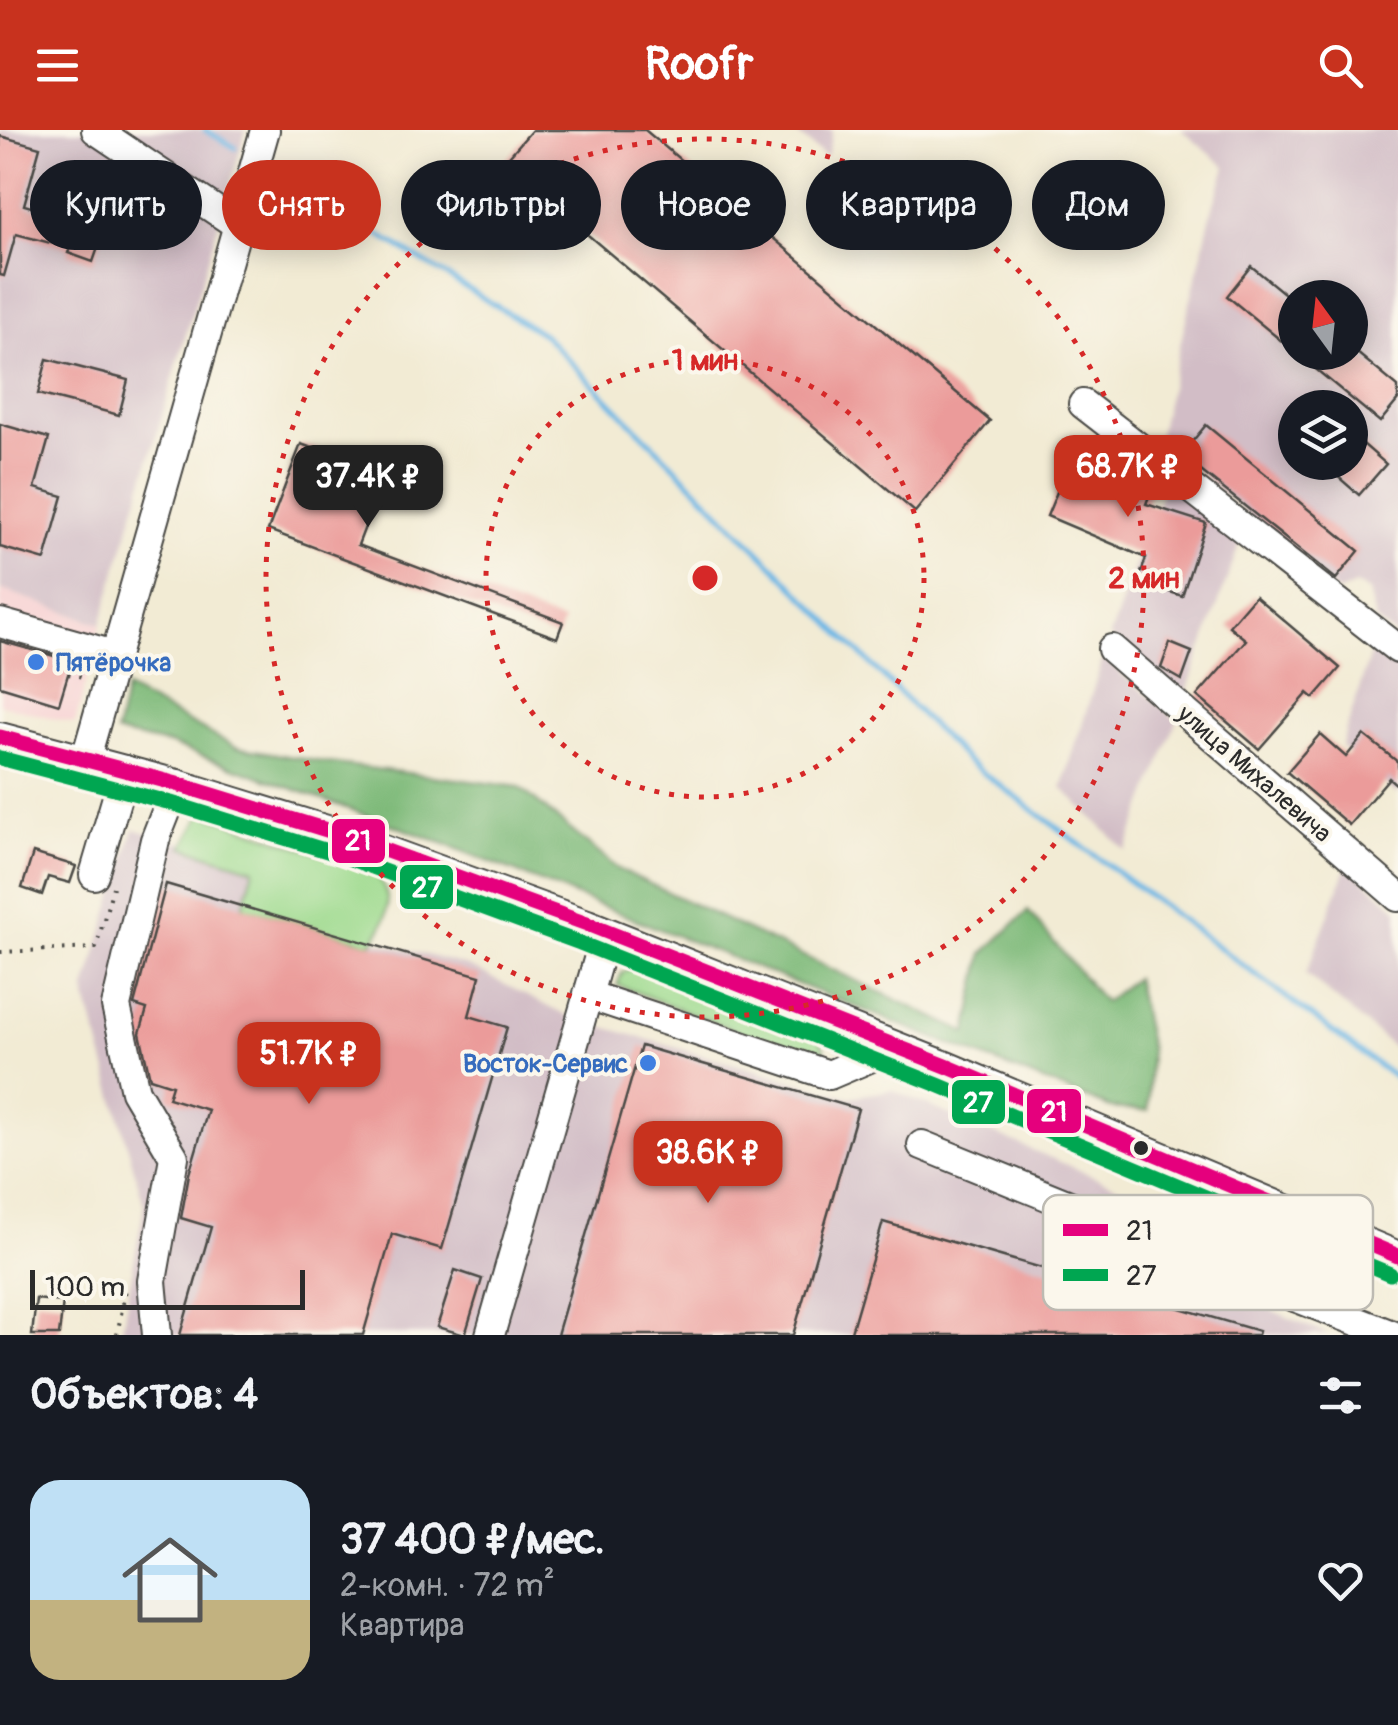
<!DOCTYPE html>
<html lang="ru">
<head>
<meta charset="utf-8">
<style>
	:root { --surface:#171b24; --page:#20242c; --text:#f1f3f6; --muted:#9ea1a6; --line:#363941; --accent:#c8321e }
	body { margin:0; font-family:Pangolin,sans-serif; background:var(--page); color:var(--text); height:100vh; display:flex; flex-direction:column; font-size:38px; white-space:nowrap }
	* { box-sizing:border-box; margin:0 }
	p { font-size:32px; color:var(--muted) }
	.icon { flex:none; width:55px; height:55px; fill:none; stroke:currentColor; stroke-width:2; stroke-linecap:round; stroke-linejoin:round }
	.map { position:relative; height:1205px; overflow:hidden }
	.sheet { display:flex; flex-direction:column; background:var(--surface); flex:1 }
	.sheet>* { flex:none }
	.hud { position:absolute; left:30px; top:30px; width:1340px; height:90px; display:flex; gap:20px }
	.needle { width:65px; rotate:345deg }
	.buttons { position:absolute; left:1278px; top:150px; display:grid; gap:20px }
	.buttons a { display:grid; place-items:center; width:90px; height:90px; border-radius:50%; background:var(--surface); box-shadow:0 5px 25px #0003; font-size:50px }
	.scale { position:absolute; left:30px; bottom:25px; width:275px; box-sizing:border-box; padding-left:10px; border:5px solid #2b2b2b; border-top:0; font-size:28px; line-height:35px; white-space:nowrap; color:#2b2b2b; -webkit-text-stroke:8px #fbf7ec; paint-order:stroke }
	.price { position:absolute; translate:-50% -85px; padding:0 22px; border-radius:20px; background:var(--accent); color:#fff; font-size:32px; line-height:65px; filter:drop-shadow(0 2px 5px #0008) }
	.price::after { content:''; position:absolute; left:50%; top:60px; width:30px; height:22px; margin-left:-15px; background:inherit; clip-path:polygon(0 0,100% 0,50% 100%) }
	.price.selected { background:#222; color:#fff }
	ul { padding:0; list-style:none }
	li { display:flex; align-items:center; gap:30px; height:250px; padding:0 30px }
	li+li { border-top:2px solid var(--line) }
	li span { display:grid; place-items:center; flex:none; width:280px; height:200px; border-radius:30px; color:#555 }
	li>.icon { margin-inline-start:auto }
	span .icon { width:120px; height:120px; fill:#fffc; stroke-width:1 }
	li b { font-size:42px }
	h2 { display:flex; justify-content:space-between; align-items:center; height:120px; padding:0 30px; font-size:42px }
	.pill { padding:0 35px; border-radius:45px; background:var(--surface); box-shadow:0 5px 25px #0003; font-size:35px; line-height:90px }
	.pill.selected { background:var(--accent); color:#fff }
	header { display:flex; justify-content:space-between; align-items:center; height:130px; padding:0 30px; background:var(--accent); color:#fff; font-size:45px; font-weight:700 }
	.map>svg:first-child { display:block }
</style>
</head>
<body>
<header><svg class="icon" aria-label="menu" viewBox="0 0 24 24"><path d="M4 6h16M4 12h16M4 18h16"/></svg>Roofr<svg class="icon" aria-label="search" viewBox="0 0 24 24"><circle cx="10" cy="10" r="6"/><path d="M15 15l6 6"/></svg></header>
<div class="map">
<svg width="1398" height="1205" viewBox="0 0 1398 1205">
	<rect width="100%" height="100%" fill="#fbf7ec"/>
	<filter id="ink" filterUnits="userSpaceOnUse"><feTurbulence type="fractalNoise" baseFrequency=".01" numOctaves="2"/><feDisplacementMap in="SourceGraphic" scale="20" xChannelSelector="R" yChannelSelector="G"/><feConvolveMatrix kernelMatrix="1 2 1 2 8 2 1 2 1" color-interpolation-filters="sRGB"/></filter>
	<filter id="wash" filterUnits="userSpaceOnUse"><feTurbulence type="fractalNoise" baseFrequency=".0048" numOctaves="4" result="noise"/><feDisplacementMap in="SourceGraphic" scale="40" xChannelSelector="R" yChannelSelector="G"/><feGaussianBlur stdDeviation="2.25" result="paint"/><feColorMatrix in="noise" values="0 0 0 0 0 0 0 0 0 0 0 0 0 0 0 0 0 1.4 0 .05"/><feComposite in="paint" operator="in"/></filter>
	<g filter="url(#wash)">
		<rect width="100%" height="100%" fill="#f2ebd4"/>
		<!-- built -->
		<path fill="#f7cfd1" d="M0,459L101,494L75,594L0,574Z"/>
		<!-- industrial -->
		<g fill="#d2bdc6" fill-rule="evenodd">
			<path d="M0,0H246L101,494L0,459Z"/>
			<path d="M792,0H833L827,28Z"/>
			<path d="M1181,0H1398V508L1375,490L1369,461L1355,455L1338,463L1158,307L1212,80L1226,37ZM1295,168H1350V222H1295ZM1295,278H1350V332H1295Z"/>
			<path d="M1166,350L1241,410L1183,572L1110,506Z"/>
			<path d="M1372,518L1398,539V665L1341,617Z"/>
			<path d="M1103,528L1177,590L1126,721L1062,658Z"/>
			<path d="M134,699L259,735L360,807L468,836L569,887L850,967L892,960L1288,1129L1267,1178L1328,1205H121L144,1075L85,862Z"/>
			<path d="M1347,736L1398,779V921L1306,844Z"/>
		</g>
		<!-- green -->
		<g fill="#9eda8e" stroke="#64825c" stroke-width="2.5">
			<path d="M202,683L375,743C395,765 389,792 371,814L243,777L254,739L183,717Z"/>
			<path d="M634,836L820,909L824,918L821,933L617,855L622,843Z"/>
		</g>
		<!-- forest -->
		<path fill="#7eba79" stroke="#547252" stroke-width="2.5" d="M126,559L236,617L328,633L519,657L618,739L967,903L983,824L1028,781L1104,872L1135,848L1150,919L1148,981L1111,978L437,711L172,615L116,603Z"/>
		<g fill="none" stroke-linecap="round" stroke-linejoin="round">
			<!-- stream -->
			<g stroke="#6cb7e5" stroke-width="5">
				<path d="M205,0L236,18"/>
				<path d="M279,44L544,205L967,631L1398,950"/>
			</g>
		</g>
		<g id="blocks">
			<!-- building -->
			<g fill="#eb9b9a">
				<path d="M532,0H645L990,291L915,382L503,33Z"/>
				<path d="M0,6L40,17L24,75L78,90L99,31L125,41L93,132L68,123L70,118L16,104L4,146L0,145Z"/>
				<path d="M152,65L182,83L174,99L168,96L162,103L145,93L148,87L142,82Z"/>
				<path d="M1251,136L1295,172V222L1227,166Z"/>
				<path d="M1295,222H1356L1398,257V270L1380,292Z"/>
				<path d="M47,229L128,250L119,285L38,264Z"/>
				<path d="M0,294L49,308L35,358L63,366L45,430L0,417Z"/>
				<path d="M1206,295L1359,421L1336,449L1181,325Z"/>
				<path d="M301,314L385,345L358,415L563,492L557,508L268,400Z"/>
				<path d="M1363,314L1386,334L1359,365L1336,345Z"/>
				<path d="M1074,321L1154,354L1146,374L1206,393L1182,466L1138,452L1146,428L1047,386Z"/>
				<path d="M1255,466L1340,538L1314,568L1308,563L1259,619L1197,566L1246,510L1229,496Z"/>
				<path d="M0,511L72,531L59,574L0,556Z"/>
				<path d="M1170,513L1192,522L1182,550L1161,538Z"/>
				<path d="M1320,604L1346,627L1364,605L1398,632V656L1389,648L1349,695L1287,642Z"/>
				<path d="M33,723L76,736L70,753L48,747L42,765L22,758Z"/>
				<path d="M166,754L480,846L469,886L507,897L442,1119L392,1104L363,1205H180L211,1097L181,1088L189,1044L208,980L168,968L172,955L150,948L140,903L147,879L134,875Z"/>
				<path d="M641,916L858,979L793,1205H557Z"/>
				<path d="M883,1092L1259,1201L1258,1205H850Z"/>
				<path d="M455,1140L482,1149L465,1205L437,1197Z"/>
				<path d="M36,1169L63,1172L59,1205H32Z"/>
			</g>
		</g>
	</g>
	<g filter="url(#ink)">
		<use href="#blocks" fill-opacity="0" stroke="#494844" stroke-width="2.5"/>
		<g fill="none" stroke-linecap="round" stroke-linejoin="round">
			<defs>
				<g id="minor">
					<path d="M96,0L236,94"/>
					<path d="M1083,274L1398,519"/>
					<path d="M0,493L114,525"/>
					<path d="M1112,519L1398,767"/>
					<path d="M0,607L177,654L343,705L587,794L946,936L1398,1126"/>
					<path d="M85,631L265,0"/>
					<path d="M94,745L125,640"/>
					<path d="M588,865L829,945L895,917"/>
					<path d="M922,1015L1295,1167"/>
					<path d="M1323,1094L1295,1167L1392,1205"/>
					<path d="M157,1205L152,1151L174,1027L135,961L116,876L155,710L177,654"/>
					<path d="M490,1205L606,802"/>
				</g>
			</defs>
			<!-- minor casing -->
			<use href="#minor" stroke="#494844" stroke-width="32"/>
			<!-- path -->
			<g stroke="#494844" stroke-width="4" stroke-dasharray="2.5 8" stroke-linecap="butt">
				<path d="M68,544L88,548"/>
				<path d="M0,822L96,818L113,757"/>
				<path d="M1272,1131L1283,1103"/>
				<path d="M117,1205L126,1159"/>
			</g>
			<!-- minor -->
			<use href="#minor" stroke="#fff" stroke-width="28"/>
			<defs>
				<path id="bus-1" d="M0,607L177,654L343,705L587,794L946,936L1398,1126"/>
				<path id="bus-2" d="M0,628L171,673L337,724L580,813L938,955L1390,1144"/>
			</defs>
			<!-- bus-1 casing -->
			<use href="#bus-1" stroke="#fbf7ec" stroke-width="22"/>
			<!-- bus-2 casing -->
			<use href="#bus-2" stroke="#fbf7ec" stroke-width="22"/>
			<!-- bus-1 -->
			<use href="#bus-1" stroke="#e5007d" stroke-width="15"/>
			<!-- bus-2 -->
			<use href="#bus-2" stroke="#00a651" stroke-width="15"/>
		</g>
	</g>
	<!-- distance rings -->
	<g fill="none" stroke="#d62828" stroke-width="5" stroke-dasharray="5 10">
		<circle cx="705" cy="448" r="219"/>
		<circle cx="705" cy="448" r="439"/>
	</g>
	<!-- markers -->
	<g fill="#3f7fe0" stroke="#fbf7ec" stroke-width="4">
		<circle cx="36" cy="532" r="10"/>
		<circle cx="648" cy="933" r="10"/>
	</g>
	<circle fill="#2b2b2b" stroke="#fbf7ec" stroke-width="4" cx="1141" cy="1018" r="9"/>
	<g text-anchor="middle" stroke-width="8" stroke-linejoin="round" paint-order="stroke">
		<!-- shop labels -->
		<g font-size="25" font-weight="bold" fill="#366cbe" stroke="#fbf7ec" text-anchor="start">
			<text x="56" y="541">Пятёрочка</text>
			<text x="628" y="942" text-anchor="end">Восток-Сервис</text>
		</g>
		<!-- street labels -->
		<g font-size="25" fill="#2b2b2b" stroke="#fbf7ec">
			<text transform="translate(1255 643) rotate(41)" y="9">улица Михалевича</text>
		</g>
	</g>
	<!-- legend -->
	<rect x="1043" y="1065" width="330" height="115" rx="15" fill="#fbf7ec" stroke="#bdbab2" stroke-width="2.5"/>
	<rect x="1063" y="1094" width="45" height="12" fill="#e5007d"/>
	<rect x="1063" y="1139" width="45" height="12" fill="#00a651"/>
	<g font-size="28" fill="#2b2b2b">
		<text x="1126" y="1110">21</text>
		<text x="1126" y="1155">27</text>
	</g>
	<circle cx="705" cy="448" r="15" fill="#d62828" stroke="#fbf7ec" stroke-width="5"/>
	<g font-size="30" text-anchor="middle" font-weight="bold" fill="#d62828" stroke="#fbf7ec" stroke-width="8" stroke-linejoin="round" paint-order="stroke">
		<text x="705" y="240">1 мин</text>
		<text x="1144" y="458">2 мин</text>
	</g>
	<g stroke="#fbf7ec" stroke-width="4">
		<rect x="330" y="687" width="57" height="48" rx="10" fill="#e5007d"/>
		<rect x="398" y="733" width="57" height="48" rx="10" fill="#00a651"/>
		<rect x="950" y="948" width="57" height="48" rx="10" fill="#00a651"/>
		<rect x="1025" y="957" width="58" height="48" rx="10" fill="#e5007d"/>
	</g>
	<g font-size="28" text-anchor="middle" font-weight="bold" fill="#fff">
		<text x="358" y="720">21</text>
		<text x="427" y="767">27</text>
		<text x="978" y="982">27</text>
		<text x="1054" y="991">21</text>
	</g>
</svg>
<div class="buttons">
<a><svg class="needle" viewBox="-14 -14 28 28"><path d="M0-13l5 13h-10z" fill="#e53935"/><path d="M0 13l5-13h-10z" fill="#9ea1a6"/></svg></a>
<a><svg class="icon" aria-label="layers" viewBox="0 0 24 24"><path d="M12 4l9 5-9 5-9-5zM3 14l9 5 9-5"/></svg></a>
</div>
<div class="scale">100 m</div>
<b class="price" style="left:1128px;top:390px">68.7K ₽</b>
<b class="price selected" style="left:368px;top:400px">37.4K ₽</b>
<b class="price" style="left:309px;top:977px">51.7K ₽</b>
<b class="price" style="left:708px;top:1076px">38.6K ₽</b>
<div class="hud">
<a class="pill">Купить</a>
<a class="pill selected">Снять</a>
<a class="pill">Фильтры</a>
<a class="pill">Новое</a>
<a class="pill">Квартира</a>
<a class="pill">Дом</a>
</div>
</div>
<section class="sheet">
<h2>Объектов: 4<svg class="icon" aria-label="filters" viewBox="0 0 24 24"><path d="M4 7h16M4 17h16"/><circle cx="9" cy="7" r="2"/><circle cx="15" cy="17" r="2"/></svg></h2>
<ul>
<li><span style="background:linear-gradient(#bfe0f5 60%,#c2b280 0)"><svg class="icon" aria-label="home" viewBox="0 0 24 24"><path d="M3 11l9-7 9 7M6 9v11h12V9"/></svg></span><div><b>37 400 ₽/мес.</b><p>2-комн. · 72 m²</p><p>Квартира</p></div><svg class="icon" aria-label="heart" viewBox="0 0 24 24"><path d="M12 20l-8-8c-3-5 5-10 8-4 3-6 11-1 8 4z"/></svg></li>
</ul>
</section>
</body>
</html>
